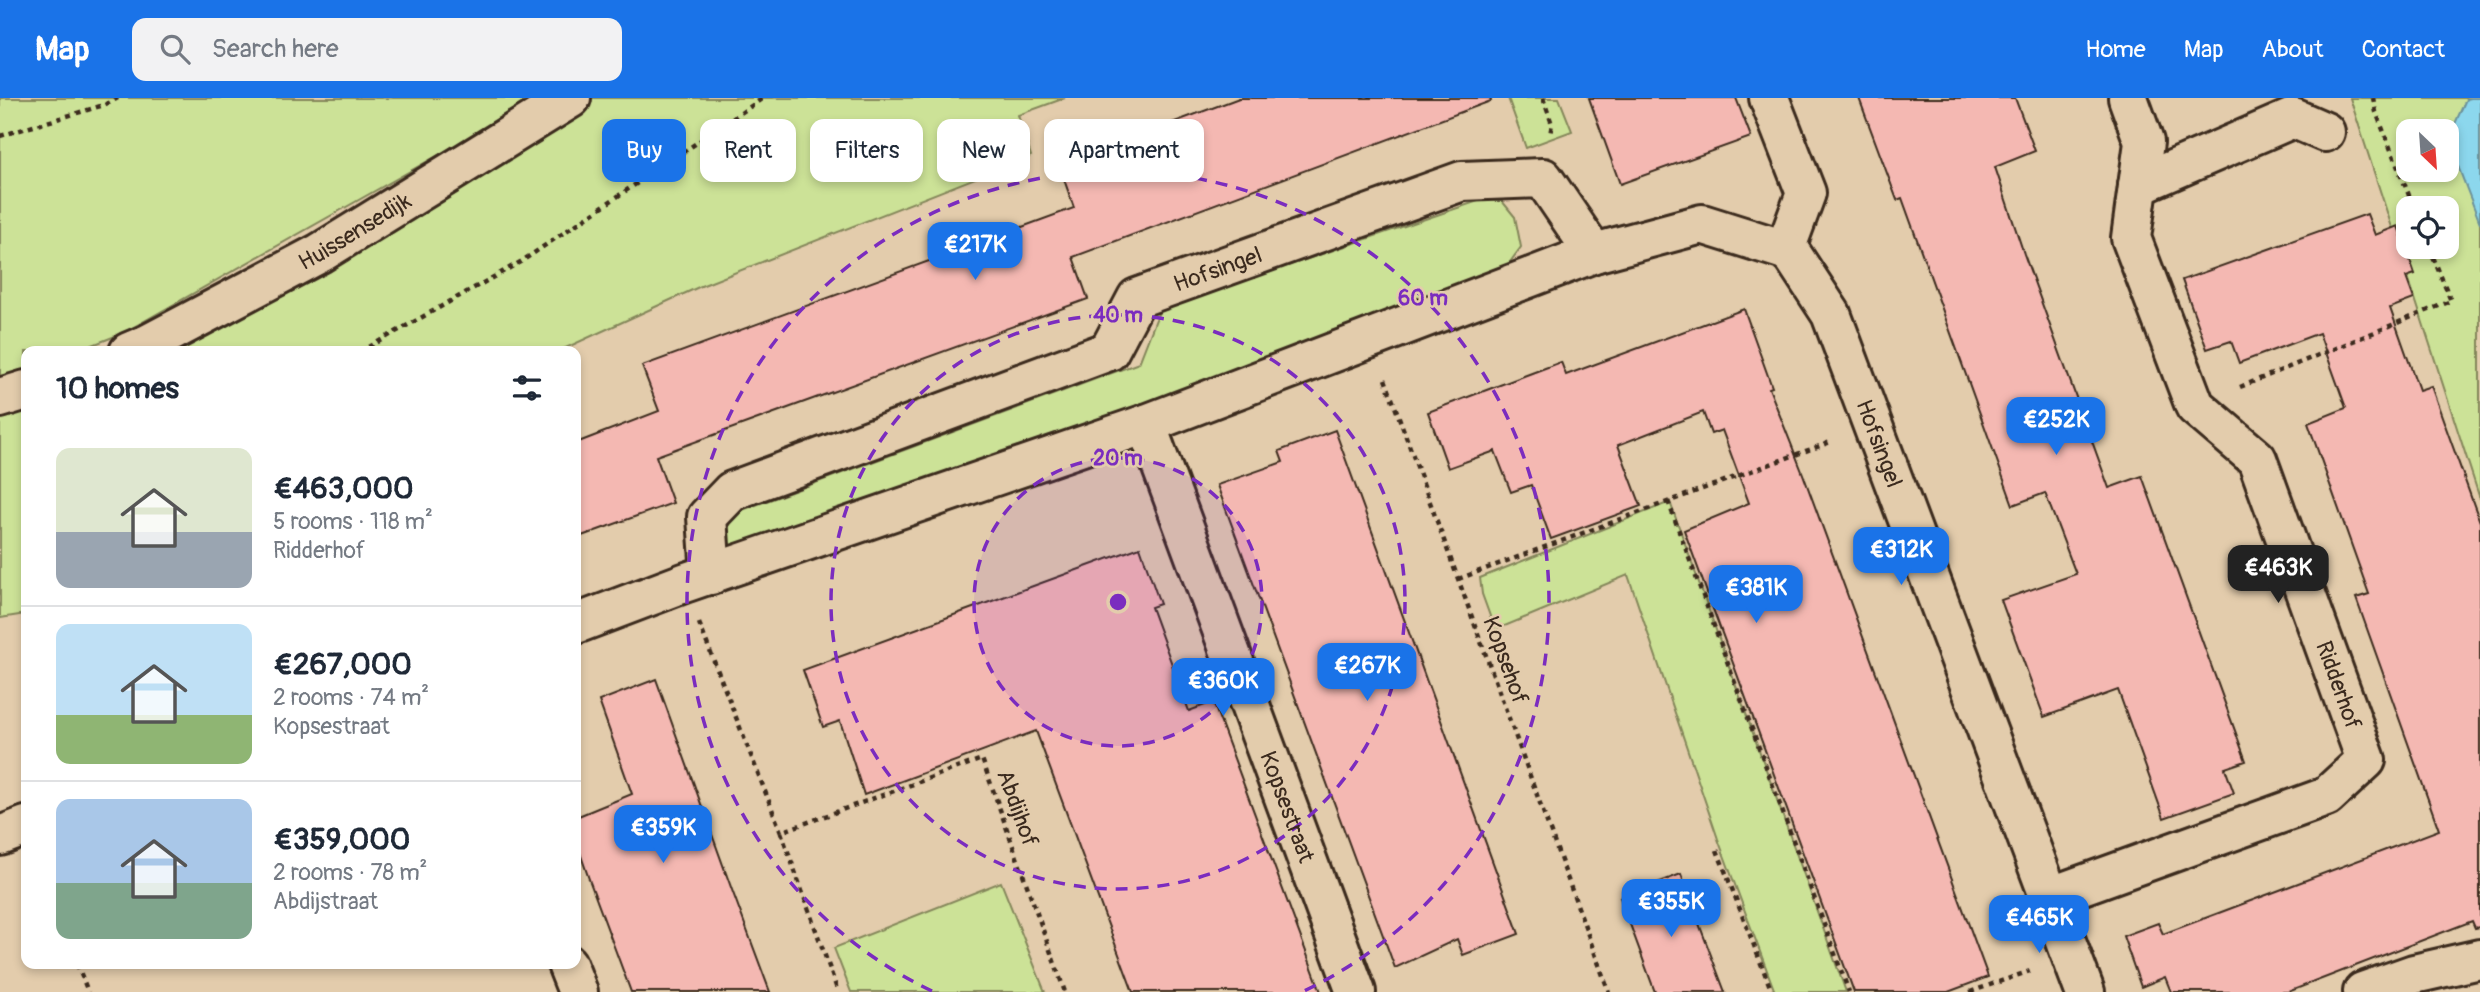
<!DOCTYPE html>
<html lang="en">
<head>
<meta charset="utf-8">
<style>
	:root { --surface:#fff; --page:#f2f2f3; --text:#1f2937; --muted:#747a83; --line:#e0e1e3; --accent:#1a73e8 }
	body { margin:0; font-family:Pangolin,sans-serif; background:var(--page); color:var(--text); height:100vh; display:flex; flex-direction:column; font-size:26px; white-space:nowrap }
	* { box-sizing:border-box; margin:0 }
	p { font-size:23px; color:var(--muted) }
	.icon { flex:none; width:38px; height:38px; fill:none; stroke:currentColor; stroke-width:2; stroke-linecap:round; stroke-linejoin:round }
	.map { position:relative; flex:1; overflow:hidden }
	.sheet { position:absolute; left:21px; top:248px; width:560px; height:623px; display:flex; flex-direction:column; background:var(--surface); border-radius:14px; box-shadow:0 4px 10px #0003 }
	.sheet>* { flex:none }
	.banner { position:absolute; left:602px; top:21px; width:665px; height:63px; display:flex; gap:14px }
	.needle { width:46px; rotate:155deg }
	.buttons { position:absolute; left:2396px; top:21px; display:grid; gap:14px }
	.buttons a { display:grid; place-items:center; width:63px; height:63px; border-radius:14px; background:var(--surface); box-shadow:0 4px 10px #0003; font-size:35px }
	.price { position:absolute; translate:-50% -60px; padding:0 16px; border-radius:14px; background:var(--accent); color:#fff; font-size:23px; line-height:46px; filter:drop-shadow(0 2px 4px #0008) }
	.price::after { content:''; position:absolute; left:50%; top:42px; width:21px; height:16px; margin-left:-10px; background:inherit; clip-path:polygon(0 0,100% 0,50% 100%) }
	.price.current { background:#222; color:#fff }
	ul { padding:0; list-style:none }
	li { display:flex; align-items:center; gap:21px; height:175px; padding:0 35px }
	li+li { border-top:2px solid var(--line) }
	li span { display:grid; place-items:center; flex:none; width:196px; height:140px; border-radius:14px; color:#555 }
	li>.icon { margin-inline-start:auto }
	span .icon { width:84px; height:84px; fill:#fffc; stroke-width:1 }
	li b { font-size:30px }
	h2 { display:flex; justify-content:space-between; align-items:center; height:84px; padding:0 35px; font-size:30px }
	.pill { padding:0 24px; border-radius:14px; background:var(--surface); box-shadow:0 4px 10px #0003; font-size:24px; line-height:63px }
	.pill.current { background:var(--accent); color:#fff }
	header { display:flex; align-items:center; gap:42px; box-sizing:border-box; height:98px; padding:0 35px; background:var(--accent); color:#fff }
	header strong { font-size:33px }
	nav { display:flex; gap:38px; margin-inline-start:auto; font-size:24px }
	.search { width:490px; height:63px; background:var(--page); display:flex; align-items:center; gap:18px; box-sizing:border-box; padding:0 24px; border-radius:14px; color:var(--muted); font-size:26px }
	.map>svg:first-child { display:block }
</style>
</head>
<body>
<header>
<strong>Map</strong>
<div class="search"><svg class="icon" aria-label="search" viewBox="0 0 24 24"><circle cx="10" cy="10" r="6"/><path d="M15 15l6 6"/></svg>Search here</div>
<nav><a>Home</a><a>Map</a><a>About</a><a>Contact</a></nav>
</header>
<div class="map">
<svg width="2480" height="894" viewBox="0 0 2480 894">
	<rect width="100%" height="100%" fill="#e3ccac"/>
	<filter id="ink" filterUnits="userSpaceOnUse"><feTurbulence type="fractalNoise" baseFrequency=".0143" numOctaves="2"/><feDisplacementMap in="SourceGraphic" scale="14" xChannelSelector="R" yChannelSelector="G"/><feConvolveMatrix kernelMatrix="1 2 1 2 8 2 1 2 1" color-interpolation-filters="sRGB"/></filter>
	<g filter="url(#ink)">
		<!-- green -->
		<g fill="#cce297" stroke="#84865a" stroke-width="2" fill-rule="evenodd">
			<path d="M0,0H533L465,42L123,235L75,254H26V273L0,283Z"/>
			<path d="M593,0H1065L1018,17L1031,58L701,188L557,254H157L360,144Z"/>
			<path d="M1508,0H1559L1572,33L1526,50Z"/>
			<path d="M2350,0H2480V401ZM2408,33H2446V72H2408ZM2408,110H2446V149H2408Z"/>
			<path d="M1484,101L1502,103L1515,119L1521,149L1502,175L737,465L722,444L726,418L1139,265L1160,211Z"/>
			<path d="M26,306V516L0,520V313Z"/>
			<path d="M1670,404L1846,894H1775L1718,741L1628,477L1495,532L1482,496L1480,480Z"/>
			<path d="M1001,784L1045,894H851L834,850Z"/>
		</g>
		<!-- water -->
		<path fill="#8cd7ed" stroke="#6c929a" stroke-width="2" d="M2470,0H2480V125L2456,63L2454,28L2466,1Z"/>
		<!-- building -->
		<g fill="#f4b8b2" stroke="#3b2a1e" stroke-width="2">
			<path d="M1239,0H1490L1491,3L1073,159L1088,201L656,358L673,405L576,440V345L659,313L642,268L1074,110L1059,67Z"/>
			<path d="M1589,0H1736L1751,39L1620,86Z"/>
			<path d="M1859,0H2015L2035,53L1995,69L2024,156L2109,390L2142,378L2246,663L2225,670L2234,695L2164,720L2118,592L2044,619L2001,502L2076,476L2045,395L2013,407L1902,100L1897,102Z"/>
			<path d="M2367,116L2375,137L2398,128L2415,176L2406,179L2414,201L2390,210L2419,292L2431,288L2480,424V829L2475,830L2472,823L2288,894H2171L2165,879L2141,889L2123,838L2158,825L2163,836L2439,732L2356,500L2369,496L2308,325L2346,310L2319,235L2239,265L2231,243L2207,251L2182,182Z"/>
			<path d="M1744,211L1772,289L1769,290L1803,376L1988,879L1948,894H1854L1684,432L1749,405L1722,332L1711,336L1703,314L1618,347L1641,408L1551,441L1531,387L1511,394L1495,353L1448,370L1428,314L1561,264L1566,277Z"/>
			<path d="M1335,332L1519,836L1463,857L1457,841L1395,870L1217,387L1283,364L1279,353Z"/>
			<path d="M1140,449L1160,506L1151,509L1189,613L1213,604L1321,894H1133L1036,633L864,697L840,623L823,629L803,572Z"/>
			<path d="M656,581L732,792L770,894H631L590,784L576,743V719L632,696L599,603Z"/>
			<path d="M1681,776L1701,831L1725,894H1655L1620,799Z"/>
		</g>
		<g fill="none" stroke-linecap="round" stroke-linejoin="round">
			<defs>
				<g id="minor">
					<path d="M1769,0L1806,95L1785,152"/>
					<path d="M2138,87L2293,20L2325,34"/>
					<path id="s1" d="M129,254L148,246L320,155L571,0"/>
					<path d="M0,300L26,292"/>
					<path id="s2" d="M1146,326L1356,894"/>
					<path id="s3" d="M711,477L707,419L732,393L1109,253L1137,200L1462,83L1543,80L1594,155"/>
					<path id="s4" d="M576,526L684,485L1146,326L1594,155L1702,126L1785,152L1793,158L1831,216L2085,894"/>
					<path d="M0,738L26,728"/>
					<path d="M2049,799L2326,699L2366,662L2257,361L2195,308L2131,140L2144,44L2128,0"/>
					<path d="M567,866L578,894"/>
					<path d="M2363,894L2414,876L2480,861"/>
				</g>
			</defs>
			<!-- minor casing -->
			<use href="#minor" stroke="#3b2a1e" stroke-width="44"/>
			<!-- path -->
			<g stroke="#3b2a1e" stroke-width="4.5" stroke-dasharray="5 5" stroke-linecap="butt">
				<path d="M1543,0L1552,26L1550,37"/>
				<path d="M2373,0L2376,14L2414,110"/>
				<path d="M0,38L104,7L118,0"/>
				<path d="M360,254L522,163L763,0"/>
				<path d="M1385,281L1609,894"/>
				<path d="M2240,289L2451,203L2429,149"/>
				<path d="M1668,403L1849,894"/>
				<path d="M1458,481L1833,343"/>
				<path d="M699,525L781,734L982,661L1065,894"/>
				<path d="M781,734L838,894"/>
				<path d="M1717,752L1772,894"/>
				<path d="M77,866L88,894"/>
				<path d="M1970,894L2030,873"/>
			</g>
			<!-- minor -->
			<use href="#minor" stroke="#e3ccac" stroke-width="38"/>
		</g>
	</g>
	<!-- distance rings -->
	<circle cx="1118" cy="504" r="144" fill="#7b2cbf" fill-opacity=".12"/>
	<g fill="none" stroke="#7b2cbf" stroke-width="3.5" stroke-dasharray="12 9">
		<circle cx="1118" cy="504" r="144"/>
		<circle cx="1118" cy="504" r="287"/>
		<path d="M932 893A431 431 0 1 1 1304 893"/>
	</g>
	<g text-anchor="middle" stroke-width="5" stroke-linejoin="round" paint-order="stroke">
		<!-- street labels -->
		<g font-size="23" fill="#3b2a1e" stroke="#e3ccac">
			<text dy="8" stroke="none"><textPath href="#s1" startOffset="256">Huissensedijk</textPath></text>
			<text dy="8" stroke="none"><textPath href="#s3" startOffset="642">Hofsingel</textPath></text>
			<text dy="8" stroke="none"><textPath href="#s4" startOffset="1500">Hofsingel</textPath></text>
			<text transform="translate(1506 562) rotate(70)" y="8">Kopsehof</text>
			<text transform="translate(2339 587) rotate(70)" y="8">Ridderhof</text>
			<text dy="8" stroke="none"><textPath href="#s2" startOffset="408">Kopsestraat</textPath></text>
			<text transform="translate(1018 710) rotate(70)" y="8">Abdijhof</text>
		</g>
	</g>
	<circle cx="1118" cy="504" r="10" fill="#7b2cbf" stroke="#e3ccac" stroke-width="3.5"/>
	<g font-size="21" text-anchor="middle" font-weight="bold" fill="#7b2cbf" stroke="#e3ccac" stroke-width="5" stroke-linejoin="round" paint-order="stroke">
		<text x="1423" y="207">60 m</text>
		<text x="1118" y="224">40 m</text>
		<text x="1118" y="367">20 m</text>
	</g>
</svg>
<div class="buttons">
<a><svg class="needle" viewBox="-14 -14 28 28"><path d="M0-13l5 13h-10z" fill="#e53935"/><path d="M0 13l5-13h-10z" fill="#747a83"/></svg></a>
<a><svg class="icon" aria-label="locate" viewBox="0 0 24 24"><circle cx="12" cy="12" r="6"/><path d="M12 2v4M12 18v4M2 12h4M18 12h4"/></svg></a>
</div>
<b class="price" style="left:975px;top:184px">€217K</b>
<b class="price" style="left:2056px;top:359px">€252K</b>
<b class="price" style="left:1901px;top:489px">€312K</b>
<b class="price current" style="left:2278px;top:507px">€463K</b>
<b class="price" style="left:1756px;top:527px">€381K</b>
<b class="price" style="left:1367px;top:605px">€267K</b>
<b class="price" style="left:1223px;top:620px">€360K</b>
<b class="price" style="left:663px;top:767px">€359K</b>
<b class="price" style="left:1671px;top:841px">€355K</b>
<b class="price" style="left:2039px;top:857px">€465K</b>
<div class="banner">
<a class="pill current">Buy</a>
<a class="pill">Rent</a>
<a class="pill">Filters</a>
<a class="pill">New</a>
<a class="pill">Apartment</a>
</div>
<section class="sheet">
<h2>10 homes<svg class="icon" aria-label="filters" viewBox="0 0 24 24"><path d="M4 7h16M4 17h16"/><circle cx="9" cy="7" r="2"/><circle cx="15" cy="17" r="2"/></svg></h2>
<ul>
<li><span style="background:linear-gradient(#dfe7d0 60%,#9aa5b1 0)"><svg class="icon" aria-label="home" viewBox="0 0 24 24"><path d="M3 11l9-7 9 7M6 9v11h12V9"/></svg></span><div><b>€463,000</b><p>5 rooms · 118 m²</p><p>Ridderhof</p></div></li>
<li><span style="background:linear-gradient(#bfe0f5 65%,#8fb573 0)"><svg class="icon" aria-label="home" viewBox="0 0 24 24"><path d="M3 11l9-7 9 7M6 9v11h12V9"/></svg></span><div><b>€267,000</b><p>2 rooms · 74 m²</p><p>Kopsestraat</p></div></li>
<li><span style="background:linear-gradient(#a9c7e8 60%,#7fa58c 0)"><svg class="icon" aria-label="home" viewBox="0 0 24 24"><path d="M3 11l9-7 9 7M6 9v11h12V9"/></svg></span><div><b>€359,000</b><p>2 rooms · 78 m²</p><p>Abdijstraat</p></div></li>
</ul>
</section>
</div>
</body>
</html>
